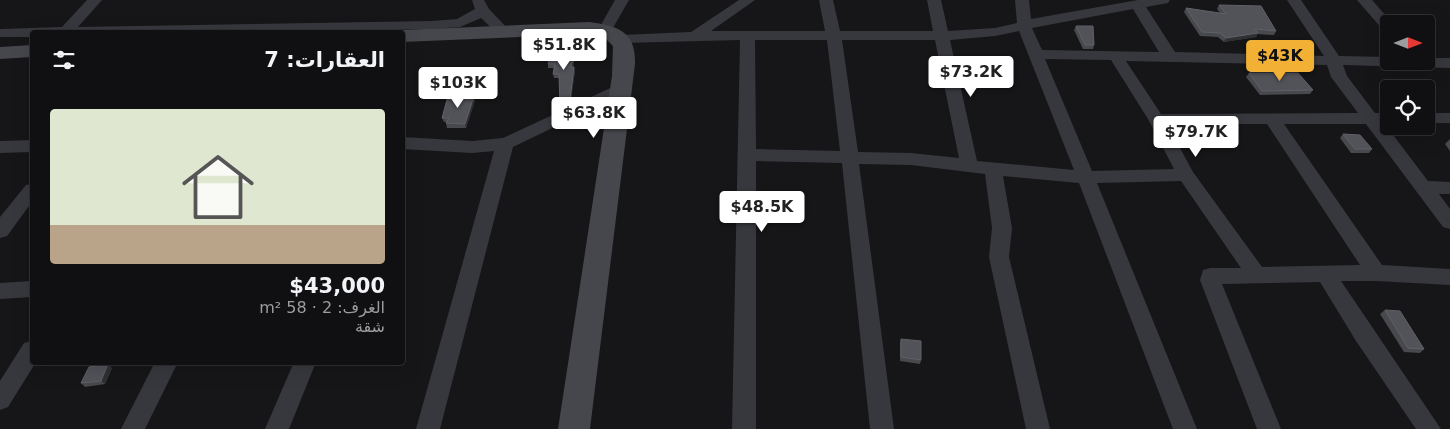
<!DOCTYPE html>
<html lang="ar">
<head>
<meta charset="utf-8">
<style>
	:root { --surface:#101012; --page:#1e1e20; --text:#f1f3f6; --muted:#9c9d9f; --line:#303032; --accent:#f2b134 }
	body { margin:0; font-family:"DejaVu Sans","Noto Naskh Arabic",sans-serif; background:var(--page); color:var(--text); direction:rtl; height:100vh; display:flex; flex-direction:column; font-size:19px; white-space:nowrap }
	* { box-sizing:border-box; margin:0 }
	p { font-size:16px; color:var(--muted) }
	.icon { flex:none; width:28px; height:28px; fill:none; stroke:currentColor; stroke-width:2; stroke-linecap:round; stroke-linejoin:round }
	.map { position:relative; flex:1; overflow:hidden; direction:ltr }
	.details { position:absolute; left:30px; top:30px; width:375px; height:335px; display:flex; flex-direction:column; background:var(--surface); border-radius:5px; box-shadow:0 5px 20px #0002,0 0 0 1px var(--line); direction:rtl }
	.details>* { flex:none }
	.needle { width:32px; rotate:90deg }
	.buttons { position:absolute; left:1380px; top:15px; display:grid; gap:10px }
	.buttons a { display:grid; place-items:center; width:55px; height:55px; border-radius:5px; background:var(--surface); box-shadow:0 5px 20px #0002,0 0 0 1px var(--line); font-size:25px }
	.price { position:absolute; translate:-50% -42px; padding:0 11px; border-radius:5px; background:#fff; color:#222; font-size:16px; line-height:32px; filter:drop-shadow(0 1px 2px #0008) }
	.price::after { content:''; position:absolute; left:50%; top:30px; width:15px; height:11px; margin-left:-8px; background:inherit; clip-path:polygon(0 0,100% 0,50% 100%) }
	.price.selected { background:var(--accent); color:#111 }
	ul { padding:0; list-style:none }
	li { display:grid; align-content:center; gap:10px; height:265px; padding:0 20px }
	li span { display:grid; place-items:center; height:155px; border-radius:5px; color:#555 }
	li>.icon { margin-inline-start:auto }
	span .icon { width:90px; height:90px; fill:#fffc; stroke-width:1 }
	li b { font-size:21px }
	h2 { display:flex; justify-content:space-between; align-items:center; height:60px; padding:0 20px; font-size:21px }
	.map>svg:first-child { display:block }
</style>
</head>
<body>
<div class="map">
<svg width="1450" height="429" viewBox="0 0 1450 429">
	<rect width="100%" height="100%" fill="#161618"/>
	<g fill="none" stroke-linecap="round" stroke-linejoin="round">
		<!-- street -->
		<g fill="#37383d" fill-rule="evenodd">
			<path d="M87,0H102L78,27L432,21L457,19L475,9L472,0H484L489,9L511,32L509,35H499L481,18L460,27L432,29L265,32H32V37H0V29L62,27Z"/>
			<path d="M615,0H629L610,33H600L598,30Z"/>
			<path d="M739,0H755L711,31H825L819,0H833L840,31H933L927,0H941L948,31L995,28L1017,23L1015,0H1029L1031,19L1138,0H1170L1168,3L1146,7L1175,52L1324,56L1287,0H1301L1339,56L1389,57V61H1426V58H1450V68L1343,65L1347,76L1375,113H1389V123H1384L1428,181L1450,182V194H1439L1450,209V229L1443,227L1366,124H1284L1382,265L1450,269V285L1376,281H1341L1441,429H1416L1356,341L1320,282L1222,284L1281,429H1257L1200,280L1203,270L1210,268H1241L1181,181L1097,183L1197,429H1173L1079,183L1003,176L1012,228L1009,257L1050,429H1026L989,257L992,228L985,174L911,165L859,164L894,429H870L842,163L756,161V429H732L740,40L621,43L616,42L614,39L616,36L621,35L691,32ZM1133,9L1159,52L1042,50L1032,28ZM1019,31L1074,170L977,161L950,40L995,36ZM755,40H827L840,151L756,149ZM842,40H935L959,158L911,153L858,152ZM1045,59L1111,60L1148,119L1174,169L1092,171ZM1126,61L1327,65L1331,77L1358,113L1161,114ZM1167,124H1267L1360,265L1262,267L1193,172Z"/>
			<path d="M1357,0H1372L1393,24H1389V32L1384,31Z"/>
			<path d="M621,83L627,84L629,88L627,92L513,147L440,429H416L494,151L472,153L402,149V137L472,141L503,138Z"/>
			<rect x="1426" y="113" width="24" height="10"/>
			<path d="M32,140V152L0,153V141Z"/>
			<path d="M32,184V202L7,236L0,238V217L26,185Z"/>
			<path d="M32,281V297L0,299V283Z"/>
			<path d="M32,341V362H36L8,407L0,410V381L24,343Z"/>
			<path d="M155,362H178L145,429H121Z"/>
			<path d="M294,362H316L289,429H265Z"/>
		</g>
		<!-- secondary -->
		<g fill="#45474d" fill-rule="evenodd">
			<path d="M589,22C618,26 636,31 635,64L590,429H558L612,76L613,46L606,39L589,34L402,42V32H394L402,30Z"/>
			<path d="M32,45V57L0,59V47Z"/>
		</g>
	</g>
	<!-- wall -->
	<g fill="#47494d">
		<path d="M1219,5L1276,31L1274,35L1257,34L1256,37L1224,42L1218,37L1200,36L1184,12L1186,8L1220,13L1217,9Z"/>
		<path d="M1076,26L1094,45L1093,49H1083L1074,30Z"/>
		<path d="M576,54L573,67L575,71L570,105L561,109L559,78H554L553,74L554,68H548V64Z"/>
		<path d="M1249,73L1313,90L1310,94L1260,95L1246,77Z"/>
		<path d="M475,100L466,128H447L446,123L447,122H444L442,118Z"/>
		<path d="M1343,134L1372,149L1369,153H1351L1340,138Z"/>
		<path d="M1450,139V151L1445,144Z"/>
		<path d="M1385,310L1424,349L1420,353L1404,352L1380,314Z"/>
		<path d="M901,339L921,360L920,364L900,361V343Z"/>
		<path d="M112,368L105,384L85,387L81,383Z"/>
	</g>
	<!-- shaded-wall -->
	<g fill="#2f3033">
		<path d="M1258,33L1256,37L1224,42L1226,38Z"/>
		<path d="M576,50V54L572,71L571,67Z"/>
		<path d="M574,67L575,71L570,105L561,109L560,105Z"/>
		<path d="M474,96L475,100L466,128L465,124Z"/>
		<path d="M108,364L112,368L105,384L101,381Z"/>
	</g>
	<!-- building -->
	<g fill="#525359" stroke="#5f6168">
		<path d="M1219,5L1261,6L1276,31L1255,29L1258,33L1226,38L1220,33L1202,32L1186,8L1226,14Z"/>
		<path d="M1076,26H1093L1094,45H1085Z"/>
		<path d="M552,49L576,50L571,67H574L570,100L560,105L559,74H553L555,64H548Z"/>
		<path d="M1249,73H1298L1313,90L1262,91Z"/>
		<path d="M448,96H474L465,124L446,123L449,118H442Z"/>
		<path d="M1343,134L1360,135L1372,149H1355Z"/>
		<path d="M1385,310L1400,311L1424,349L1408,348Z"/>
		<path d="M901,339L921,341V360L901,357Z"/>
		<path d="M108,364L101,381L81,383L89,367Z"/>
	</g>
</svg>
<div class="buttons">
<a><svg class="needle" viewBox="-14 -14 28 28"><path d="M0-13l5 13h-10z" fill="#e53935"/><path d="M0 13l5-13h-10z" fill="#9c9d9f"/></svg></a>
<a><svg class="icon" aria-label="locate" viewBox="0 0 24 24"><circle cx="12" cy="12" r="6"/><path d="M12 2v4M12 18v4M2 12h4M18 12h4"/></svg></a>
</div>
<b class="price" style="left:564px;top:71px">$51.8K</b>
<b class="price selected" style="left:1280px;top:82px">$43K</b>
<b class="price" style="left:971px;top:98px">$73.2K</b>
<b class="price" style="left:458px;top:109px">$103K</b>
<b class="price" style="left:594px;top:139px">$63.8K</b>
<b class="price" style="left:1196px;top:158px">$79.7K</b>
<b class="price" style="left:762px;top:233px">$48.5K</b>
<section class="details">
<h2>العقارات: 7<svg class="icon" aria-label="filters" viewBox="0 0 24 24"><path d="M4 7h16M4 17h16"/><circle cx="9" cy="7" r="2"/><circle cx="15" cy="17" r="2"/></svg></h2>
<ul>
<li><span style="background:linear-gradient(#dfe7d0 75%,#b9a48a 0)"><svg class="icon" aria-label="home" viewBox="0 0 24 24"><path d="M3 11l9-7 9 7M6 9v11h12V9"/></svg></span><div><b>$43,000</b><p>الغرف: 2 · 58 m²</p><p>شقة</p></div></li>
</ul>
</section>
</div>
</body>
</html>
